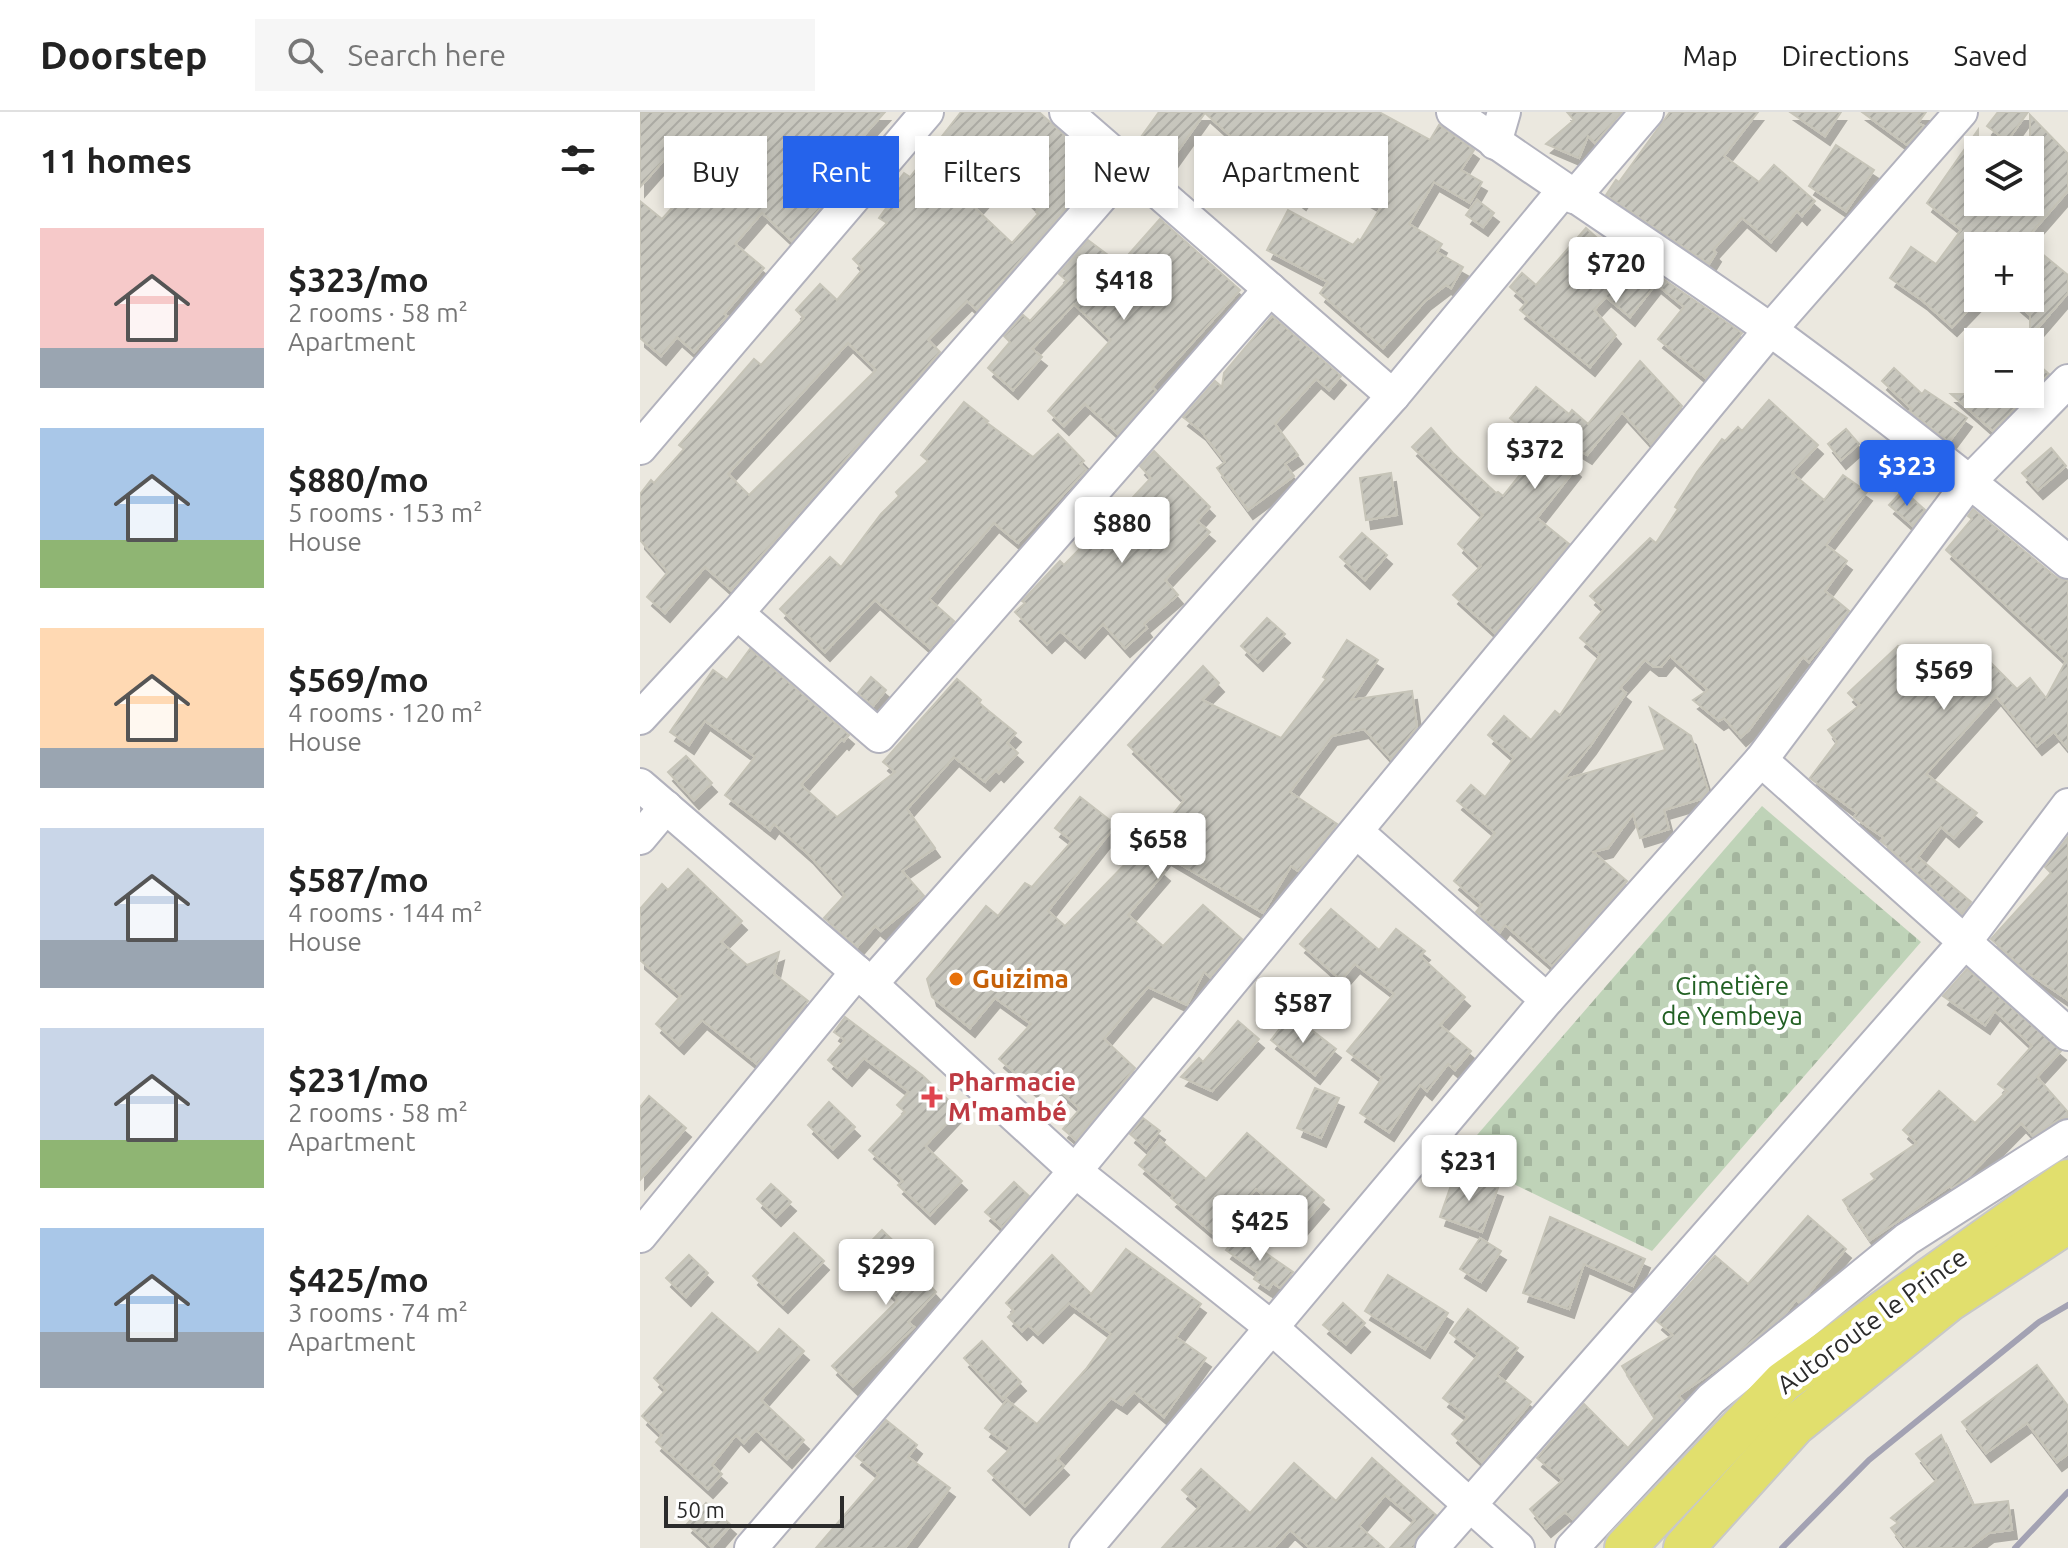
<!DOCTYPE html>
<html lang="en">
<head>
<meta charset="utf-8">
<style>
	:root { --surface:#fff; --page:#f6f6f6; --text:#222; --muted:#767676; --line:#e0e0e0; --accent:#2563eb }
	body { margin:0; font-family:Ubuntu,sans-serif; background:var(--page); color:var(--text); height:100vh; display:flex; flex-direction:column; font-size:30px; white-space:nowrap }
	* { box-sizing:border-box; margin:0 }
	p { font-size:26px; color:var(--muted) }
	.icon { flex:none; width:44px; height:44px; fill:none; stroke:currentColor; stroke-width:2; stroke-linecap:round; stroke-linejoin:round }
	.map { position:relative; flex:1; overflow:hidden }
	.panel { display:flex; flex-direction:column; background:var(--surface); width:640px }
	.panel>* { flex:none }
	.hud { position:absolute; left:24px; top:24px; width:760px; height:72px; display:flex; gap:16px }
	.tools { position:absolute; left:1324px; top:24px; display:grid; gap:16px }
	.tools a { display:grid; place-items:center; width:80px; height:80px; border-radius:0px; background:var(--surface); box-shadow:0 4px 12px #0003; font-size:40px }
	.scale { position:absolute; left:24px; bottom:20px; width:180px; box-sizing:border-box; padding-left:8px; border:4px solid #2b2b2b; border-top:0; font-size:22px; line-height:28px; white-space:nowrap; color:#2b2b2b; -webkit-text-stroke:6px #fff; paint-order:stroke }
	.price { position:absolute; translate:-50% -68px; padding:0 18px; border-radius:8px; background:#fff; color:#222; font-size:26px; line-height:52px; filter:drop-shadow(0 2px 4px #0008) }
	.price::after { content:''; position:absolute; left:50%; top:48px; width:24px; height:18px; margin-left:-12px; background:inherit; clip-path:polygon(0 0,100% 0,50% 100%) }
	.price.selected { background:var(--accent); color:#fff }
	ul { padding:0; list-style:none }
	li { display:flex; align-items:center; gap:24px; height:200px; padding:0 40px }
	li span { display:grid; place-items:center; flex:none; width:224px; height:160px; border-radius:0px; color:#555 }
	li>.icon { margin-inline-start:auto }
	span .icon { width:96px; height:96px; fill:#fffc; stroke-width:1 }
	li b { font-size:34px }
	h2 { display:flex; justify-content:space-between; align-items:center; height:96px; padding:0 40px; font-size:34px }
	.chip { padding:0 28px; border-radius:0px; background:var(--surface); box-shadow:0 4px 12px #0003; font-size:28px; line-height:72px }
	.chip.selected { background:var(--accent); color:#fff }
	header { display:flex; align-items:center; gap:48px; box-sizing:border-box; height:112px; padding:0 40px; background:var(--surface); border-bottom:2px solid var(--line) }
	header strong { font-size:38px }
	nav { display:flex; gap:44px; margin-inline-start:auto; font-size:28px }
	.search { width:560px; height:72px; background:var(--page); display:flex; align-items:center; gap:20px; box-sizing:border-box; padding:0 28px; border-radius:0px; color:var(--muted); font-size:30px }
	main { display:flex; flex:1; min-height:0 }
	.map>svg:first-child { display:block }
</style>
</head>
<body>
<header>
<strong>Doorstep</strong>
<div class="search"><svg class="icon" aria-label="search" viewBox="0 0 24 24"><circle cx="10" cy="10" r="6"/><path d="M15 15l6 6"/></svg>Search here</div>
<nav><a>Map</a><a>Directions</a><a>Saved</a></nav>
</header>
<main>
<section class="panel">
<h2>11 homes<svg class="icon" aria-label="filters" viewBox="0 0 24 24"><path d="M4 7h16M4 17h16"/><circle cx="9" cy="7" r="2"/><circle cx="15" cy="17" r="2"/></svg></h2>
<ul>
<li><span style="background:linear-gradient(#f6c9c9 75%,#9aa5b1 0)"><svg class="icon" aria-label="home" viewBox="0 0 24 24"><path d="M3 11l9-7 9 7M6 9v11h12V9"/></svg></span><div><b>$323/mo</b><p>2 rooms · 58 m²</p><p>Apartment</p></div></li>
<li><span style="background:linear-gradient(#a9c7e8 70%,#8fb573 0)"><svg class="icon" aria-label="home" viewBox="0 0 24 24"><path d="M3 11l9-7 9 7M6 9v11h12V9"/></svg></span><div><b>$880/mo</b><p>5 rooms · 153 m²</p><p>House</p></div></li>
<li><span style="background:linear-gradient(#ffd9b3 75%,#9aa5b1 0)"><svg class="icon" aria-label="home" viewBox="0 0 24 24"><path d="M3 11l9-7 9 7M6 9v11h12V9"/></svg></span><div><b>$569/mo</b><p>4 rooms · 120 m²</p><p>House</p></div></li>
<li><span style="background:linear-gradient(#c9d6e8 70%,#9aa5b1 0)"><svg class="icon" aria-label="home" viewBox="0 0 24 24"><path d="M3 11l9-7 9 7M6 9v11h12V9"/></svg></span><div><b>$587/mo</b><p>4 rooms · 144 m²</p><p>House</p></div></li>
<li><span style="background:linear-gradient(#c9d6e8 70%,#8fb573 0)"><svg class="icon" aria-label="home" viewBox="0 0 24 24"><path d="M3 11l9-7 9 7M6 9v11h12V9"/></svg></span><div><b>$231/mo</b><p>2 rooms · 58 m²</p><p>Apartment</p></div></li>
<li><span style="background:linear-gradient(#a9c7e8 65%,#9aa5b1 0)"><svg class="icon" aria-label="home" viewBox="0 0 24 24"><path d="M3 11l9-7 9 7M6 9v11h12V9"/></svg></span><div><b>$425/mo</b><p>3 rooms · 74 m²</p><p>Apartment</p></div></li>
</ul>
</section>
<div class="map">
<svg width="1428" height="1436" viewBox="0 0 1428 1436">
	<defs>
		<pattern id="cemetery-stones" width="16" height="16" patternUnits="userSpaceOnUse" patternTransform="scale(2)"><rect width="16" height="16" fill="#bfd3b8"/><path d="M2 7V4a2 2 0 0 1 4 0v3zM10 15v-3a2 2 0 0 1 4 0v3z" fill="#a4b59e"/></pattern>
		<pattern id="building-hatch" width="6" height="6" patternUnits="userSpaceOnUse" patternTransform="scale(2)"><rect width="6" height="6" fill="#c7c6bd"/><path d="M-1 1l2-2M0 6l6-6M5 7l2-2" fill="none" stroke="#abaaa3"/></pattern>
		<filter id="shadow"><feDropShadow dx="5" dy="9" stdDeviation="0" flood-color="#0004"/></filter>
	</defs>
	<rect width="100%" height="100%" fill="#ebe8df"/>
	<!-- cemetery -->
	<path fill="url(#cemetery-stones)" d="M1122,694L1281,830L1012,1139L818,1045Z"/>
	<!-- building -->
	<g fill="url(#building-hatch)" stroke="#c6c4b8" stroke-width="2" fill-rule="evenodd" filter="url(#shadow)">
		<path d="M0,0H245L215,33L226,43L152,129L122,101L95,132L124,156L84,202L87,204L54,240L37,225L21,244L0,226V89L22,107L59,66L31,40L0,75Z"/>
		<path d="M321,0H399L446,43L424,66L439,81L337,198L327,189L288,228L300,240L91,478L65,455L25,501L7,485L28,460L0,428V382L11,368L14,371L44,337L39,333L114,247L121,253L164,206L156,198L180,172L197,188L223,157L213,147L247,111L239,106L257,81L252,77L264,61L270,65ZM364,64L399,98L396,100L398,102L372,131L335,96ZM208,231L236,258L109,383L88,362Z"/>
		<path d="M519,0H739L790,28L799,13L834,38L821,58L842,70L830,91L794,70L769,112L802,132L797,140L823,155L811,176L806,173L785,189L743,236L680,181L688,170L627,138L648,98L713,133L718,127L720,129L741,95L680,60L661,89L590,34L595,28L565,1L532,47L501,25Z"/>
		<path d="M927,0H982L955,31L948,24L939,46L906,32L934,8Z"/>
		<path d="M1030,0H1118L1084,44L1119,70L1134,53L1175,89L1162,104L1157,99L1131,130L1102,106L1073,138L1076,141L1069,152L966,83L976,68L979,70Z"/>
		<path d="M1150,0H1201L1185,24Z"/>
		<path d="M1222,0H1286L1278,11L1284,14L1267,33Z"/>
		<path d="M1358,0H1388L1367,29L1347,14Z"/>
		<path d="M1390,3L1428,42V79L1380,134H1338V188L1312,215L1283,189L1250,166L1271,135L1296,152L1321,118L1287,91L1338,18V90H1390Z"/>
		<path d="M1196,33L1234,58L1206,99L1169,74Z"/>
		<path d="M837,88L854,101L843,115L826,103Z"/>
		<path d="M520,107L600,178L512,275L516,279L478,322L445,292L424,314L408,299L471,228L434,192L392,237L402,245L373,278L348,256L370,230L364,224L383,203L390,209L427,169L419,162L448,128L480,152Z"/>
		<path d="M946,116L974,141L978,136L1102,221L1066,266L1018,227L1044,195L1016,172L990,205L966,185L954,198L976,223L950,255L880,198L887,190L870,175L882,161L896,173Z"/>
		<path d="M1390,132L1428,163V181L1390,225V203L1370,186H1390Z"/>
		<path d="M632,204L701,264L689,278L676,267L635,312L658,343L645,352L654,364L608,398L577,356L585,350L561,319L543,305L575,269L582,275L584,261Z"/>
		<path d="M1390,245L1409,262L1390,281Z"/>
		<path d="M1000,249L1042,294L1011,332L982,300L947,343L914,323L908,331L936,356L897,406L929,432L855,521L813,483L841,454L818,432L843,403L772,335L791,316L813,341L856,381L858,380L863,384L904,333L870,306L896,275L929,302L932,298L948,312Z"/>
		<path d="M1254,256L1282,282L1285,278L1327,306L1309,330L1270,299L1272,297L1242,269Z"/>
		<path d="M1311,282H1389L1353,319Z"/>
		<path d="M1129,288L1178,333L1152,361L1184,388L1203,363L1227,380L1186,433L1207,449L1185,479L1209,499L1169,550L1163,545L1109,618L1101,625L1084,606L1079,609L1053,588L1068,578L1030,544L1021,555H1014L1005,548L980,576L986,581L951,633L923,668L1025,638L1010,596L1051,624L1068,679L1061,687L1024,698L1029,717L1000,726L993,702L968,736L953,740L987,769L912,854L865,813L860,820L844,807L836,800L842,793L814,769L855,721L817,689L831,673L845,685L874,646L848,623L864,604L891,628L915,599L920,603L960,543L940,526L964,497L950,484L1010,426L1016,431L1038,397L1035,395L1057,360L1082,327L1085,329L1098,315L1102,319Z"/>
		<path d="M324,290L348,309L346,310L393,345L418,322L444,349L440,352L446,358L378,431L354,411L304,469L289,487L314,509L290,536L235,488L185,540L140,497L190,445L201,455L241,402L259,384L256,380L288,349L281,343Z"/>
		<path d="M1206,317L1219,332L1201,348L1188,332Z"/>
		<path d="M1411,336L1426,354L1398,378L1382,361Z"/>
		<path d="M514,339L570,395L557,409L570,420L525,468L538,483L504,512L507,516L485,536L463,512L440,537L420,519L407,532L375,500L385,491L382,489L386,485L420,449L424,453L460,416L462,418L511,366L500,354Z"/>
		<path d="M751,361L757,403L726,408L720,366Z"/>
		<path d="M1263,378L1285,398L1273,414L1249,393Z"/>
		<path d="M1333,397L1416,465L1428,469V637L1414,620L1397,634L1356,584L1286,662L1337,701L1314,726L1301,715L1278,745L1331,790L1322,802L1241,729L1244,726L1214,705L1217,701L1170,666L1197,630L1188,618L1220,593L1208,581L1258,534L1287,559L1292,554L1316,575L1346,546L1377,577L1390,566L1406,586L1426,549L1306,438L1332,407L1328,404Z"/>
		<path d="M722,421L747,443L725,468L700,445Z"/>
		<path d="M627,506L645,522L618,550L601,534Z"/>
		<path d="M707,528L738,548L711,588L772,579L777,615L751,647L724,617L692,624L650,680L697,712L658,759L651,754L623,801L526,744L518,754L525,760L488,803L523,834L563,793L602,827L570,865L564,860L547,893L508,875L464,927L495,956L436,1028L423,1017L440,997L403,963L392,976L359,947L391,912L355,886L330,916L292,885L287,867L346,794L358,804L385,771L392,775L432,729L415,716L440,685L476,713L408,799L425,814L529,707L544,688L488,633L563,554L579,571L562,588L641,626L686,567L683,565Z"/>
		<path d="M110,537L209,623L204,629L202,627L161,673L197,705L255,660L243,650L317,567L341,588L339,591L376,621L367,631L378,641L359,661L356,658L345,670L314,645L267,697L295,736L262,759L284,784L241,819L235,814L217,835L184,806L205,783L169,743L134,712L130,718L85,683L115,645L65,609L49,633L30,620L73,558L87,568Z"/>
		<path d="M231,565L246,578L233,594L218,581Z"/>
		<path d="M46,644L72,671L54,688L28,660Z"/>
		<path d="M1428,725V888L1387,860L1351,827L1411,761L1405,755Z"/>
		<path d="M48,757L102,809L81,830L107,853L139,840L134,862L168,889L117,952L62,908L39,933L16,912L41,884L0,848V797L22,772L28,778Z"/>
		<path d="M691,797L739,838L756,817L785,839L780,844L825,885L800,913L831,939L815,958L808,952L787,979L780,973L749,1020L720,1001L742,966L707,939L754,882L715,852L701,868L660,832Z"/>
		<path d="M1327,857L1421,939L1397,965L1428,1000V1005L1418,1008L1393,1024L1381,1011L1328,1065L1312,1076L1310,1074L1230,1128L1203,1088L1235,1067L1231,1062L1277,1031L1263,1018L1299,979L1335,1011L1367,979L1358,972L1392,934L1355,899L1345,913L1303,884Z"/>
		<path d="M651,902L696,937L675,963L631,928Z"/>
		<path d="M205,905L282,963L319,998L285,1034L322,1069L290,1103L258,1073L263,1069L229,1038L265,1000L257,993L269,980L224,946L207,965L188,948L205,928L194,920Z"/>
		<path d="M598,909L619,927L572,979L541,965L559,946L563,950Z"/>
		<path d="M675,976L699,986L681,1026L657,1016Z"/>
		<path d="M9,984L46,1016L0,1068V995Z"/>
		<path d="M189,990L215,1015L193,1037L168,1013Z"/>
		<path d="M503,1006L520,1019L506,1036L490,1022Z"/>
		<path d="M607,1021L684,1088L660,1116L616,1077L576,1124L531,1086L534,1083L499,1053L520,1028L566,1067Z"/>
		<path d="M815,1062L858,1076L842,1120L800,1105Z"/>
		<path d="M374,1070L389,1084L362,1115L345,1100Z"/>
		<path d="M131,1072L151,1090L136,1105L117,1087Z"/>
		<path d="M1168,1104L1206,1137L1163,1188L1159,1190L1156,1188L1144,1203L1085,1251L1038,1284L1043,1289L933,1407L925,1400L906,1416L890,1397L923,1368L897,1346L944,1292L988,1336L1015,1306L982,1254L1033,1223L1017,1209L1075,1144L1108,1172Z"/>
		<path d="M910,1105L1005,1147L993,1174L944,1152L929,1197L883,1181Z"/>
		<path d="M242,1118L266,1141L263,1144L296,1180L268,1210L274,1215L213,1274L192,1254L258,1188L215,1146Z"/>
		<path d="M154,1121L184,1149L143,1192L113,1164Z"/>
		<path d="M598,1122L653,1160L640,1176L633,1171L629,1177L614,1167L618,1161L586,1138Z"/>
		<path d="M840,1126L861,1139L841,1170L820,1157Z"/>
		<path d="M486,1137L561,1192L536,1225L566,1246L524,1305L494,1280L482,1293L471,1286L417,1347L424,1354L385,1394L348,1359L371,1336L345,1316L367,1288L397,1312L446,1257L471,1222L429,1191L398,1222L388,1213L382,1219L368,1205L374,1199L366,1191L412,1143L451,1182Z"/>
		<path d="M49,1143L68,1161L46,1185L26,1166Z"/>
		<path d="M748,1163L808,1201L785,1237L725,1199Z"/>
		<path d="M703,1191L725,1211L706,1232L683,1213Z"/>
		<path d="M828,1197L878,1236L857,1263L891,1290L842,1350L812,1322L828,1305L803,1286L838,1243L810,1221Z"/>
		<path d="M72,1201L118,1241L139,1217L164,1239L121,1288L164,1328L147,1347L116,1318L104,1331L96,1323L72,1353L82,1362L68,1377L16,1330L22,1323L2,1304L26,1278L14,1266Z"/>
		<path d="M342,1229L381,1270L363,1287L324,1246Z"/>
		<path d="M1397,1253L1428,1294V1342L1417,1350L1387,1311L1346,1341L1322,1310Z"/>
		<path d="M246,1308L277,1333L268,1345L310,1376L265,1436H176L239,1363L216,1344Z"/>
		<path d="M1301,1323L1333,1393L1368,1389L1372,1418L1349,1421L1329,1436H1266L1251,1416L1258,1411L1251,1406L1297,1368L1276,1342Z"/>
		<path d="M732,1346L796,1403L777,1424L774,1436H750L775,1408L745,1383L719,1414L744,1436H670L650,1418L634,1436H522L560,1394L542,1378L561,1357L610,1401L654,1351L696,1389Z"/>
		<path d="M66,1391L91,1413L72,1435L47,1412Z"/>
	</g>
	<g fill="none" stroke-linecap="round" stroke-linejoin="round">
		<defs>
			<g id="minor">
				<path d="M426,0L753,284"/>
				<path d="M813,0C918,75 1027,144 1132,219C1233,293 1332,370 1428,450"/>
				<path d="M855,31L864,0"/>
				<path d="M934,85L1007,0"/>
				<path d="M0,336L287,0"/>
				<path d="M97,501L239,624L630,177"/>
				<path d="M0,606L97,501L488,54"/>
				<path d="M1121,648L1428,922"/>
				<path d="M0,673L231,872L435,1059L632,1216L878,1436"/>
				<path d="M717,720L907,888"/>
				<path d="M0,726L26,695"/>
				<path d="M231,872L753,284L923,79"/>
				<path d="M0,1124L217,860"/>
				<path d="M111,1436L435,1059L1130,218L1321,0"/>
				<path d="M446,1436L907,888L1121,648L1331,368L1428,269"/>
				<path d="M792,1436L1324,831L1428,693"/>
				<path d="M932,1436L1071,1287L1267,1127L1428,1024"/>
			</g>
			<g id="major">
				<path d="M985,1436L1143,1270L1428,1068"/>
				<path d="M1044,1436L1155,1313L1309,1189L1428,1111"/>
			</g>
		</defs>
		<!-- minor casing -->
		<use href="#minor" stroke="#b2b2bd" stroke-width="36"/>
		<!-- major casing -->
		<use href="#major" stroke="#c8c8c8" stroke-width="44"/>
		<!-- minor -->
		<use href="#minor" stroke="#fff" stroke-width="32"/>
		<!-- major -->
		<use href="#major" stroke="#e1df6d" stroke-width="40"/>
		<!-- rail -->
		<g stroke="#a3a2b3" stroke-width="6">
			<path d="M1142,1436L1229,1348L1399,1210L1428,1193"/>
			<path d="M1375,1436L1428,1380"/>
		</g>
	</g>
	<!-- markers -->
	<circle fill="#e8710a" stroke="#fff" stroke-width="3" cx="316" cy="867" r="8"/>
	<path fill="#e0444e" stroke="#fff" stroke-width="3" d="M288 973h8v8h8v8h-8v8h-8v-8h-8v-8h8z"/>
	<g text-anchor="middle" stroke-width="8" stroke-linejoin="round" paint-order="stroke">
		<!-- food labels -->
		<g font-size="26" font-weight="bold" fill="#c56008" stroke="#fff" text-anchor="start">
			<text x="332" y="876">Guizima</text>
		</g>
		<!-- park labels -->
		<g font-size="26" fill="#226023" stroke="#fff">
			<text x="1092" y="883">Cimetière<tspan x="1092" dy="30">de Yembeya</tspan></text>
		</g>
		<!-- health labels -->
		<g font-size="26" font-weight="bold" fill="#be3a42" stroke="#fff" text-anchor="start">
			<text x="308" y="979">Pharmacie<tspan x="308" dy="30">M'mambé</tspan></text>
		</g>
		<!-- street labels -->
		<g font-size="26" fill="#2b2b2b" stroke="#fff">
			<text transform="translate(1232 1209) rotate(-36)" y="9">Autoroute le Prince</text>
		</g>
	</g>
</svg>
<div class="tools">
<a><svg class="icon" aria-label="layers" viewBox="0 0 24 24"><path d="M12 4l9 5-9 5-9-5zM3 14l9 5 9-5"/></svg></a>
<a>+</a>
<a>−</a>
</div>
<div class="scale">50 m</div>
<b class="price" style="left:976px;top:193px">$720</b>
<b class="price" style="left:484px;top:210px">$418</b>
<b class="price" style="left:895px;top:379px">$372</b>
<b class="price selected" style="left:1267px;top:396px">$323</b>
<b class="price" style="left:482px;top:453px">$880</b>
<b class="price" style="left:1304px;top:600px">$569</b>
<b class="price" style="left:518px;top:769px">$658</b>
<b class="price" style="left:663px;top:933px">$587</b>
<b class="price" style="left:829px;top:1091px">$231</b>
<b class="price" style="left:620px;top:1151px">$425</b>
<b class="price" style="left:246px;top:1195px">$299</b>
<div class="hud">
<a class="chip">Buy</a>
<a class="chip selected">Rent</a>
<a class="chip">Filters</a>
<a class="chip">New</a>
<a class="chip">Apartment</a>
</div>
</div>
</main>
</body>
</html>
